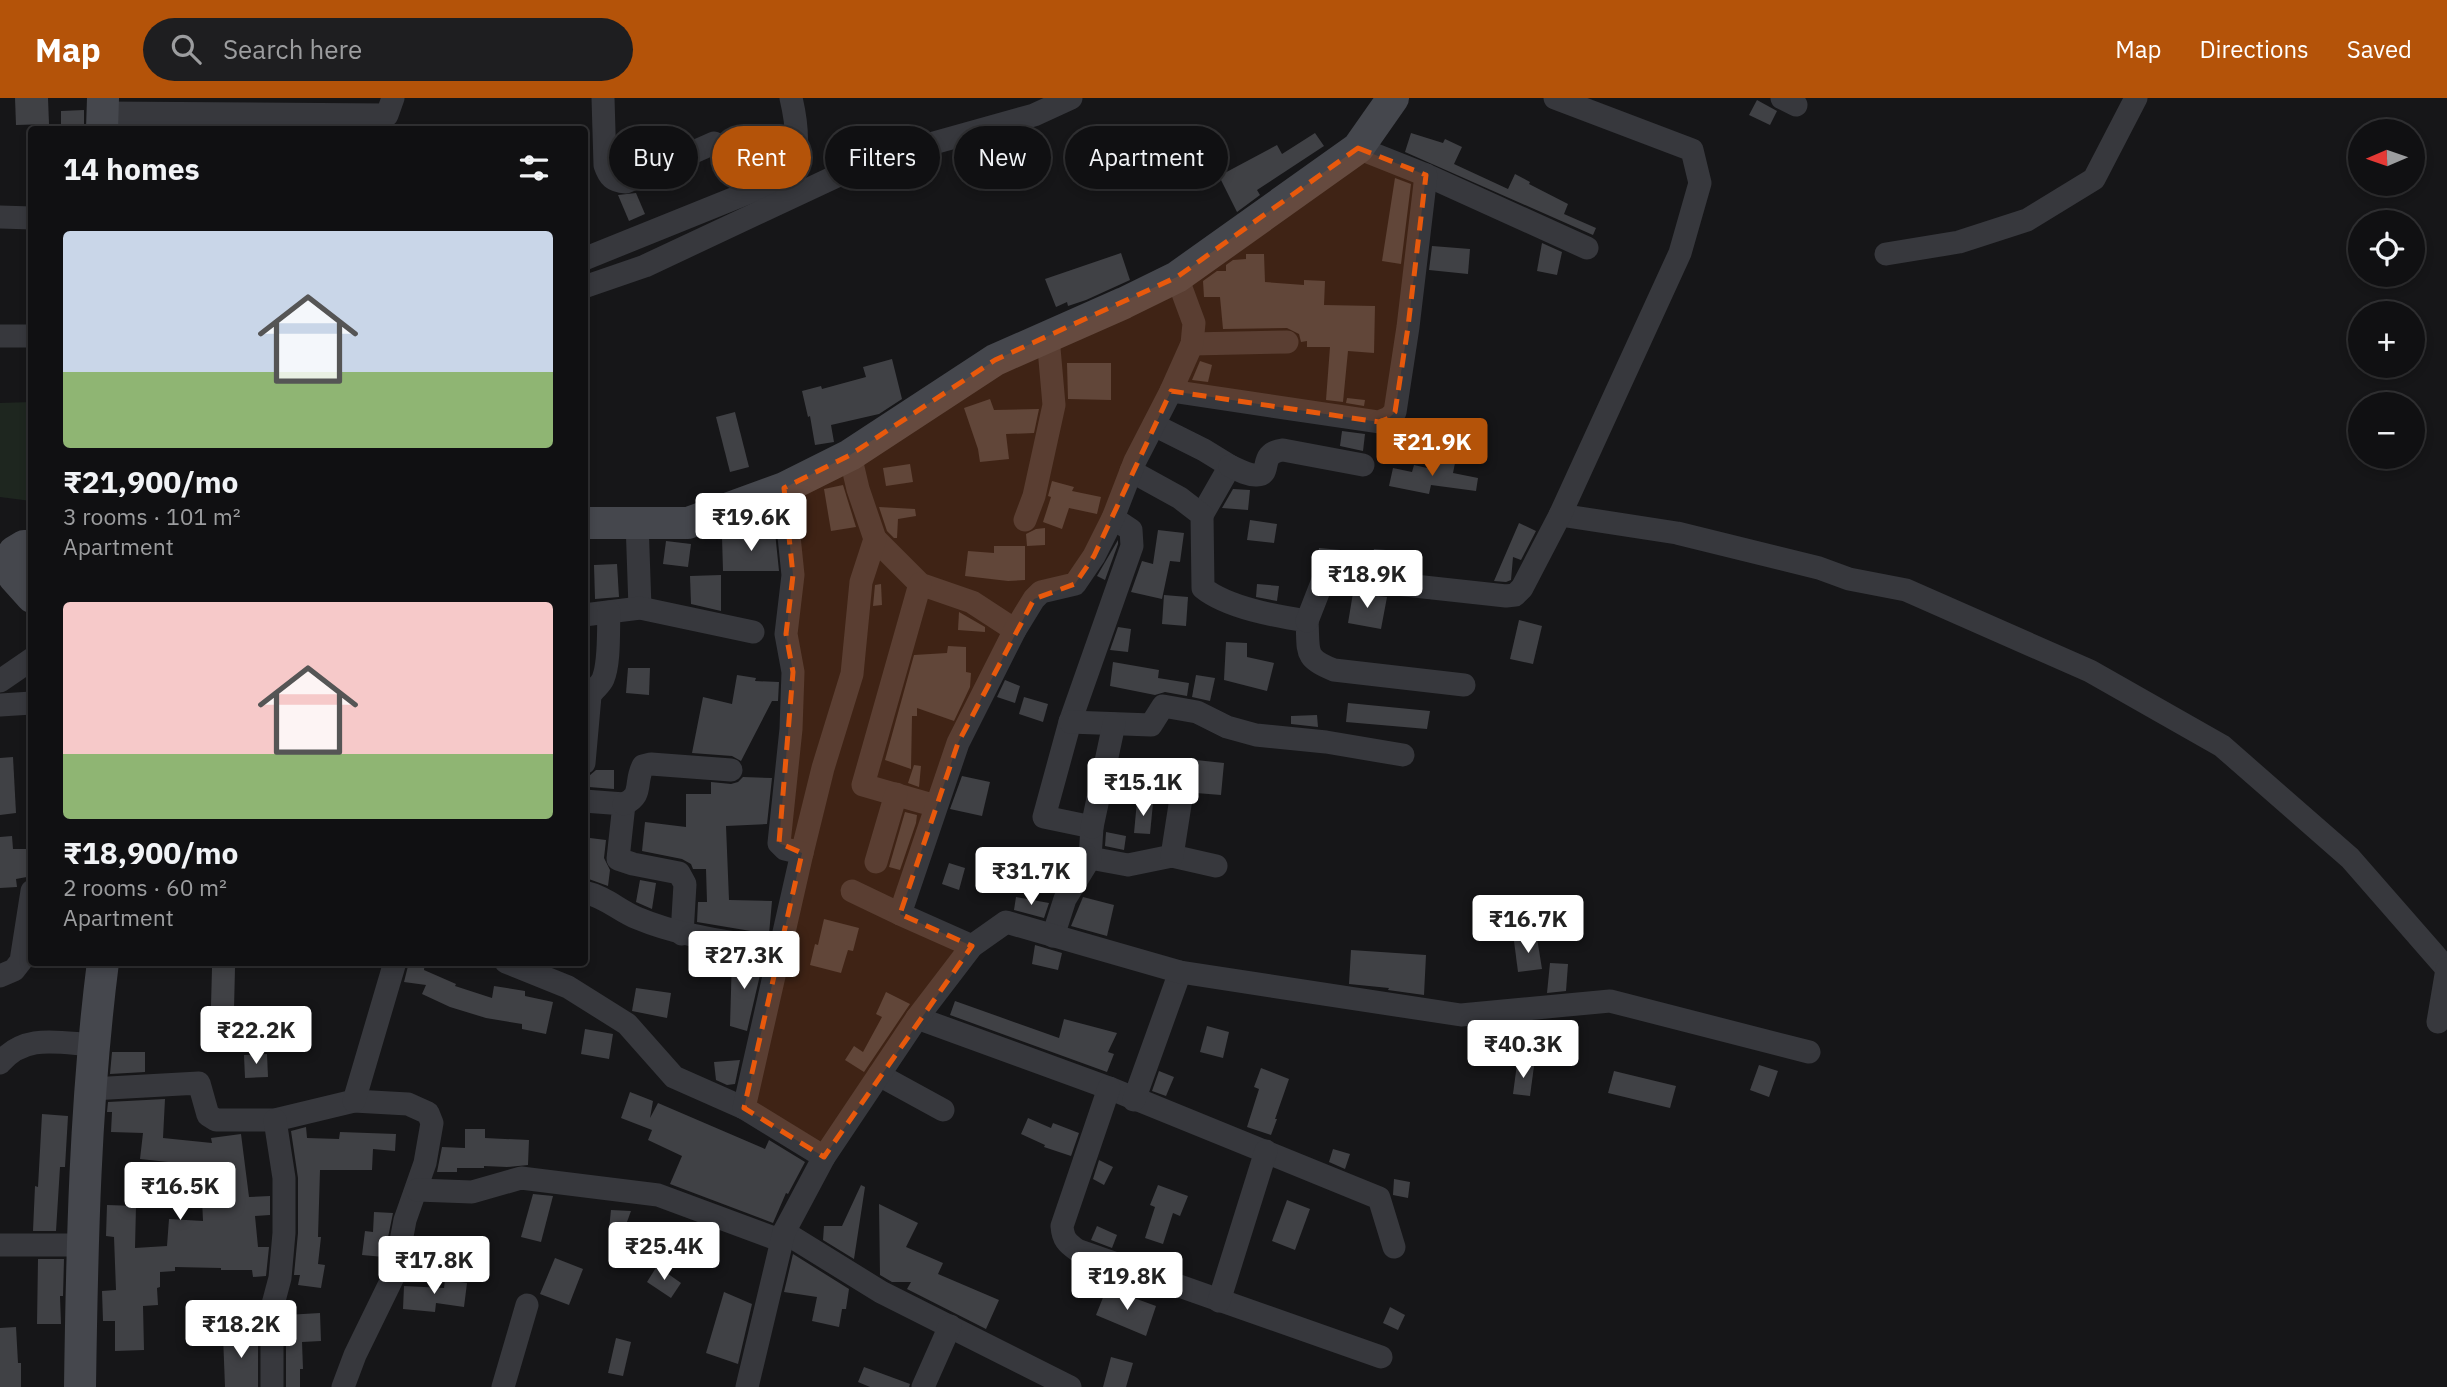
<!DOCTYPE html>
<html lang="en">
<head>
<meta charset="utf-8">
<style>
	:root { --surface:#101012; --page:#1e1e20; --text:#f1f3f6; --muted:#9c9d9f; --line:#303032; --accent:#b45309 }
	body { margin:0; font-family:"IBM Plex Sans",sans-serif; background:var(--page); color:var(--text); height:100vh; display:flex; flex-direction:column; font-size:26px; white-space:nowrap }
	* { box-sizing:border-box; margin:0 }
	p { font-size:23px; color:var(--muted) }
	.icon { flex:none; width:38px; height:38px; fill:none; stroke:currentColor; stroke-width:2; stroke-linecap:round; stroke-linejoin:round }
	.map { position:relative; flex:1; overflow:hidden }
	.panel { position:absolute; left:28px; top:28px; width:560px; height:840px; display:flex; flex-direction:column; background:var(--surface); border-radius:7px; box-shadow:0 4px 10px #0003,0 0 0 2px var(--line) }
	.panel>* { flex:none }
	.banner { position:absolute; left:609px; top:28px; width:665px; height:63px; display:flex; gap:14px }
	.needle { width:46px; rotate:268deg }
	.tools { position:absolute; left:2348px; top:21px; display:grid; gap:14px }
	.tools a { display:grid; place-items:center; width:77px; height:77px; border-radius:50%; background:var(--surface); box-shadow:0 4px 10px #0003,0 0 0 2px var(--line); font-size:35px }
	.price { position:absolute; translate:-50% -60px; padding:0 16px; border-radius:7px; background:#fff; color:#222; font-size:23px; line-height:46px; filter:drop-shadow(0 2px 4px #0008) }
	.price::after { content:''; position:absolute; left:50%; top:42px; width:21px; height:16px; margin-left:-10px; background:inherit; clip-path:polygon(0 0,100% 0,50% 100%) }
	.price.current { background:var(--accent); color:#fff }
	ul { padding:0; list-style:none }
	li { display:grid; align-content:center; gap:14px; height:371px; padding:0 35px }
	li span { display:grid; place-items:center; height:217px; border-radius:7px; color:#555 }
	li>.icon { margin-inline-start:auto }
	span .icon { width:126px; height:126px; fill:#fffc; stroke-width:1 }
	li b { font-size:30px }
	h2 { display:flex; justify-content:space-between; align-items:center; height:84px; padding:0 35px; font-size:30px }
	.chip { padding:0 24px; border-radius:32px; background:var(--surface); box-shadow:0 4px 10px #0003,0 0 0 2px var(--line); font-size:24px; line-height:63px }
	.chip.current { background:var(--accent); color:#fff }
	header { display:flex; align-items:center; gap:42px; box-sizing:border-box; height:98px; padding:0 35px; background:var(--accent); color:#fff }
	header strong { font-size:33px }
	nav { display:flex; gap:38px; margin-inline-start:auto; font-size:24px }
	.search { width:490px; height:63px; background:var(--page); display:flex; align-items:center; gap:18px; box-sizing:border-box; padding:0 24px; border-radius:38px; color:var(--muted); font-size:26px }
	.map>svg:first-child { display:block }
</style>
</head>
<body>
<header>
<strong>Map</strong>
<div class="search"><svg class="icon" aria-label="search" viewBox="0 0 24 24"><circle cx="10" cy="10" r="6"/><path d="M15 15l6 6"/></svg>Search here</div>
<nav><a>Map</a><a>Directions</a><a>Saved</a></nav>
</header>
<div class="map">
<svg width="2447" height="1289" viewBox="0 0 2447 1289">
	<rect width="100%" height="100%" fill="#161618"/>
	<!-- green -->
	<path fill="#1e261f" d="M31,304V403L0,399V305Z"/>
	<!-- building -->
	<g fill="#404145">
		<path d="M15,0H48L49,26L16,27Z"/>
		<path d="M1757,2L1777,13L1770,27L1749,17Z"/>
		<path d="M84,12V32H61V13Z"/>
		<path d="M1315,35L1324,48L1257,92L1260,97L1237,114L1219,78L1277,47L1282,56Z"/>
		<path d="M1411,35L1443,45L1445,41L1462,49L1454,66L1508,91L1515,76L1530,84L1529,86L1568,106L1564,116L1596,130L1593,137L1405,54Z"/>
		<path d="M777,50L781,61L779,67L758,76L752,59Z"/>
		<path d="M1395,80L1411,86L1401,166L1382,163Z"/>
		<path d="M636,95L645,116L629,123L618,97Z"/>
		<path d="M1542,145L1562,154L1557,177L1537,173Z"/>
		<path d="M1432,148L1470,151L1468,176L1429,172Z"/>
		<path d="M1121,155L1130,182L1086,202L1068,208L1067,204L1056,209L1045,181Z"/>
		<path d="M1246,156H1264L1265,184L1304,187V182L1325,183L1324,207L1375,208L1374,255L1348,253L1343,304L1326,302L1330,249H1307V243L1301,244L1299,236L1287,230L1223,231L1220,199H1204L1203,183L1217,173H1226V167L1233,162L1246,161Z"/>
		<path d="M892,261L902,301L879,316L831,327L834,344L815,347L810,318L808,319L802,293L821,288L822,291L866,279L863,269Z"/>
		<path d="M1200,263L1212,267L1208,284L1192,282Z"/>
		<path d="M1067,265H1111V302L1068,301Z"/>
		<path d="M1347,300L1365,302L1364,308L1346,305Z"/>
		<path d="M990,301L994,312L1039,311L1034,335L1006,336L1009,361L980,364L978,351L964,310Z"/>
		<path d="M735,314L749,369L730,374L716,319Z"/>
		<path d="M1342,333L1365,336L1363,353L1340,348Z"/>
		<path d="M1437,361L1455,365L1453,375L1478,380L1476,393L1431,387L1429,396L1389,388L1393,370L1412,374L1414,367L1436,372Z"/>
		<path d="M910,366L913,384L886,388L883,370Z"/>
		<path d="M1052,383L1074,389L1072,393L1101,399L1097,416L1069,410L1062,431L1043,424L1051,399L1048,398Z"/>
		<path d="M843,387L856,429L831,433L824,391Z"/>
		<path d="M1233,391L1250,392L1248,412L1222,410Z"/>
		<path d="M879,409L915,411L916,418L898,421L897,440H894L887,433Z"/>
		<path d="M1250,422L1277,426L1274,445L1247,442Z"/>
		<path d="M1519,425L1536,433L1521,462L1513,459L1511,482L1506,484L1494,483Z"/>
		<path d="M1045,430V447L1027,448L1026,436L1036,431Z"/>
		<path d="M1158,432L1184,435L1180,464L1170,463L1162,501L1131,494L1142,463L1153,466Z"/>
		<path d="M775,434L779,473H723L722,439H758L757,436Z"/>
		<path d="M1118,442V446L1105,482L1097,478Z"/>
		<path d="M666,443L691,446L688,469L663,466Z"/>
		<path d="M994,448H1025V482L1008,483L965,478L968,453L994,455Z"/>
		<path d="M1319,450L1373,455L1374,451L1398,453V459L1420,461L1418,474L1334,465L1317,467Z"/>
		<path d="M617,466L619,499L595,501L594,467Z"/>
		<path d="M721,477V513L691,506L690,478Z"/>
		<path d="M881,486L882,507L873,508L875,487Z"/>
		<path d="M1257,486L1279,488L1277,503L1256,499Z"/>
		<path d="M1353,495L1387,499L1381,531L1348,525Z"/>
		<path d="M1164,497L1188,499L1186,528L1162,526Z"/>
		<path d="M959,514L985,529V534L958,532Z"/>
		<path d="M1519,522L1542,528L1533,566L1510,561Z"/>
		<path d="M1118,529L1131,531L1128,554L1110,552Z"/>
		<path d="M1226,544L1247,545V559L1274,565L1267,593L1224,582Z"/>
		<path d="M948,548L966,549V574L971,575L970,589L954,623L917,610V618H912L911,671L885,662L914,557L947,555Z"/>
		<path d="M1113,564L1159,572L1158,580L1189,585L1187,598L1165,594L1155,597L1110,588Z"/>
		<path d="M628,570H650L649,597L626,595Z"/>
		<path d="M737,577L756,580L755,583L779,584L778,603H772L741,663L732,658L692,655L703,599L732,606Z"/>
		<path d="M1196,577L1215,580L1210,603L1192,599Z"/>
		<path d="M1005,582L1020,588L1015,605L997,599Z"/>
		<path d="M1024,599L1048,606L1043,624L1019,616Z"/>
		<path d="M1348,605L1430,613L1427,631L1346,624Z"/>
		<path d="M1317,617L1318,629L1291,626V618Z"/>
		<path d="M13,659L16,715L0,717V660Z"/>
		<path d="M1196,662L1224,665L1221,697L1196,695L1191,684L1185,680L1176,681L1171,686L1142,684L1144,668L1195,672Z"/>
		<path d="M914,667L921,668L919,689L908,685Z"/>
		<path d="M596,672H614V691L589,689V678Z"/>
		<path d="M962,678L990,684L982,718L950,711Z"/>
		<path d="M743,679L772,680L767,726L726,728L729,802L772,803L769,836L697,824L698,804H707L706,771H693L691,766L682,761L642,753L645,724L686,729V696H711V684L731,686L738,684Z"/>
		<path d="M1137,703L1153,705L1150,736L1134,735Z"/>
		<path d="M905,714L917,717L916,725L900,772L889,769Z"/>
		<path d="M1106,734L1126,738L1124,752L1105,748Z"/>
		<path d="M12,738L13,751H32V778L16,781L17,789L0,790V739Z"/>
		<path d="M590,740L606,742L604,760L610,772L608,788L586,780Z"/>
		<path d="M949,765L965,770L959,792L942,786Z"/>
		<path d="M640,782L656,785L652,811L636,804Z"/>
		<path d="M1016,799L1049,805L1044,820L1014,812Z"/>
		<path d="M1083,799L1114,807L1107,838L1071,828Z"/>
		<path d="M824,821L859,830L853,853L848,852L841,875L810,867L815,846L818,847Z"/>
		<path d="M1537,840L1542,871L1518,874L1514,843Z"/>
		<path d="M1035,847L1062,855L1058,872L1032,866Z"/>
		<path d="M1351,852L1426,857L1424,897L1388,892L1389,890L1349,886Z"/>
		<path d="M732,859L763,864L747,933L730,928Z"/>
		<path d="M409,864H425L424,872L456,886L455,888L492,900L494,888L525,893V898L553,904L546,936L522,931V926L486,920L450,909L422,896L426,887L404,884Z"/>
		<path d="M1550,865L1568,866L1566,893L1547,895Z"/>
		<path d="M212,870H235L234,911L245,912V953H213L211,908Z"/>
		<path d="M636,890L671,895L667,920L632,913Z"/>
		<path d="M886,894L910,906L864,974L845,962L854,948L863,954L882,919L876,916Z"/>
		<path d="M955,903L1059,940L1064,921L1117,935L1108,954L1114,956L1107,974L950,917Z"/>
		<path d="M299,911L301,945L284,947L281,912Z"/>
		<path d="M1207,928L1229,934L1223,960L1200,954Z"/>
		<path d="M585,931L613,936L609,961L581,956Z"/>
		<path d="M112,954H145V974L110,976Z"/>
		<path d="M267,956L268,979L245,980L244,957Z"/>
		<path d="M740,962L735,986L727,987L716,982L714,964Z"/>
		<path d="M1517,966L1534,968L1530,998L1513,996Z"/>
		<path d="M1759,967L1778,973L1769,999L1750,992Z"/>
		<path d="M1261,970L1289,981L1275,1021H1277L1271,1037L1247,1029L1259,991L1254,989Z"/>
		<path d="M1159,973L1174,979L1166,998L1152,993Z"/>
		<path d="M1614,973L1676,988L1670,1010L1608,995Z"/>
		<path d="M630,994L653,1003L650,1020L658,1005L765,1051L769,1042L805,1064L788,1096L786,1095L773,1125L670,1086L682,1058L648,1042L652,1032L621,1020Z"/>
		<path d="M165,1001L163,1040L212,1045L211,1040L241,1036L249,1099L270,1098V1117L255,1118L258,1149H269L266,1178L253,1179L252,1172H221V1170L175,1169V1173L160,1174V1189L157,1190L158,1207L143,1208L144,1252L115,1253V1223H103L102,1193L116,1192L114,1139L106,1138L107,1107L136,1108L135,1150L167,1148L169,1121L203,1123L202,1101L219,1100L215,1069L140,1061L143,1035L111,1034L112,1014H107L108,1004Z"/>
		<path d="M42,1016L68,1018L65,1069H60L56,1133H33L35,1088L38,1089Z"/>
		<path d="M1028,1020L1051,1030L1053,1025L1079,1035L1071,1058L1044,1049L1045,1047L1021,1036Z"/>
		<path d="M306,1029L307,1040L339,1041L340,1034L396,1036L395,1053L373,1051L372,1072H320L318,1139H321L318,1166L325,1167L321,1190L298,1187L300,1177H294L298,1135V1080L291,1033Z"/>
		<path d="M465,1031H485V1040L529,1042L528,1067L507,1069L484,1068V1070H457V1074H437L442,1049L465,1050Z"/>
		<path d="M1333,1051L1350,1056L1345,1071L1329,1064Z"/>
		<path d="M1099,1062L1113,1069L1104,1087L1093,1081Z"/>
		<path d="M1394,1081L1410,1084L1408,1100L1393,1097Z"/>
		<path d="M861,1087L865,1089L854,1161L823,1142L824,1128H842Z"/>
		<path d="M1158,1087L1188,1098L1180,1118L1173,1115L1163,1146L1145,1140L1155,1109L1150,1107Z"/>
		<path d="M533,1096L553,1098L541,1144L521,1139Z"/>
		<path d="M1287,1102L1310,1111L1295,1152L1272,1143Z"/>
		<path d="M879,1106L918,1125L906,1149L943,1165L938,1176L999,1202L986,1231L907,1191L911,1184H892L880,1177Z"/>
		<path d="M611,1112L631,1113L624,1132L609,1131Z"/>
		<path d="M374,1114L393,1115L384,1159L362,1157L365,1133L373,1134Z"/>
		<path d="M1097,1128L1117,1137L1112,1150L1091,1142Z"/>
		<path d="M793,1156L849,1191L846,1211H842L839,1229L812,1223L817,1199L784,1194Z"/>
		<path d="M555,1160L583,1171L569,1207L540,1196Z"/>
		<path d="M38,1161H64L63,1198H60L61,1226H37Z"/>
		<path d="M657,1168L681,1185L671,1200L647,1184Z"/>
		<path d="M445,1182L467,1185L464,1209L436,1205L435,1214L403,1211L404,1188L444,1190Z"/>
		<path d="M1106,1192L1133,1203L1134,1200L1156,1208L1146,1238L1096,1217Z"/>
		<path d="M724,1194L752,1206L738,1266L706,1255Z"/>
		<path d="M1390,1209L1405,1217L1398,1232L1383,1225Z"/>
		<path d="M320,1215L321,1243L302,1244L303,1271H300V1289H286V1217Z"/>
		<path d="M16,1229L18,1265H21V1289H0V1230Z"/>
		<path d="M258,1236V1289H225L223,1237Z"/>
		<path d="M616,1240L631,1244L623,1278L608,1275Z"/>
		<path d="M1111,1259L1133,1265L1126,1289H1103Z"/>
		<path d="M864,1269L910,1286L909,1289H870L858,1284Z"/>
	</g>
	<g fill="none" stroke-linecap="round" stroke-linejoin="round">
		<!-- street -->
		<g stroke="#37383d" stroke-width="23">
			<path d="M603,0L605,67C609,79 613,83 626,84L714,45"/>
			<path d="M1782,0L1796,7"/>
			<path d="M102,15L387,17L393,0"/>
			<path d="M1358,50L1426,77L1587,150"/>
			<path d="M0,119L32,120"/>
			<path d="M1886,156L1959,144L2027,122L2094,81L2136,0"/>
			<path d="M584,161L790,78C800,54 797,25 791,0"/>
			<path d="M584,189L645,168L841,76L930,46L1034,17L1071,0"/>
			<path d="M0,238H32"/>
			<path d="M1192,246L1287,244"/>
			<path d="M1171,293L1379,324L1389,320L1395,314L1408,229L1426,77"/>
			<path d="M1154,327L1204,352L1230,368L1202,417"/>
			<path d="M1230,368C1237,371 1249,378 1257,377C1273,377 1257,355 1283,352L1363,367"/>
			<path d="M1131,373L1180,400L1202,417L1203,490C1228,510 1276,518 1307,523C1309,554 1303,560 1334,572L1464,587"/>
			<path d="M1560,417L1677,435L1819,470L1849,481L1906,492L2090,573L2222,648L2350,760L2447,871"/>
			<path d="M1113,420L1131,432L1132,448L1070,624L1044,719L1092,729L1090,760L1128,767L1172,758L1216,768"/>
			<path d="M1025,422L1034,398L1054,307L1048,239"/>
			<path d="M637,423L640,510"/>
			<path d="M875,441L920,486L972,504L1015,532"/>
			<path d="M920,486L863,687L936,708"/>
			<path d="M584,517L640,510L753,534"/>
			<path d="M1307,523L1323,482L1332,479L1506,498L1515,497L1522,490L1560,417L1680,155L1700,85L1692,52L1555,0"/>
			<path d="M0,583L32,561"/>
			<path d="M0,607L32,605"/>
			<path d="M1070,624L1151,627L1163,608L1197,614L1227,629L1256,637L1326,644L1403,657"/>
			<path d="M584,665L590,598C593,591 600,588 603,581C610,564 608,533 609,514"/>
			<path d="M584,703L624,706L618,761L633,766L679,775L685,786L682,836"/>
			<path d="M624,706C644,697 634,685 643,668L651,666L731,672"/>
			<path d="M1092,729L1114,626"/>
			<path d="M802,755L823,670L852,576L861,484L875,441L858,391L850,357"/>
			<path d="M1172,758L1182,694"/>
			<path d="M876,764L896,696"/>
			<path d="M852,793L900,816"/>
			<path d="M584,794C606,799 618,812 637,820C682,839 731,844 779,852"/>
			<path d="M1053,838L1065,801L1090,760"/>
			<path d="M972,848L900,816L958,645L1015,532L1034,501L1041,494L1075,486L1094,458L1113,420L1135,363L1171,293L1192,246L1194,225L1177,179"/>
			<path d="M506,864L568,889L627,926L674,979L744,1010L824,1059"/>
			<path d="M0,878L14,872L21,863L32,793"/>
			<path d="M917,920L1109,990L1379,1100L1394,1149"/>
			<path d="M2438,924L2447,871"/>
			<path d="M0,965C25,935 59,945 94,947"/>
			<path d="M879,977L943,1012"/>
			<path d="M1109,990L1062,1128C1063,1141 1067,1145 1077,1152L1381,1259"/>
			<path d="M91,991L199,985L208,1017L216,1022H275L354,1003L408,1006L428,1015L432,1025L425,1065L405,1122L395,1175L355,1257L343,1289"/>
			<path d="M1134,1002L1180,874"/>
			<path d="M354,1003L395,864"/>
			<path d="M744,1010L802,755L785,751L779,745L791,631L793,574L786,536L793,477L784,390"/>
			<path d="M417,1092L472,1094L521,1080L658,1097L782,1143"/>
			<path d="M784,1134L881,1194L1070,1289"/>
			<path d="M0,1147H83"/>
			<path d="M1219,1203L1266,1053"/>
			<path d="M272,1289V1210L280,1180L284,1135V1080L275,1022"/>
			<path d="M503,1289L527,1207"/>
			<path d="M747,1289L784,1134L824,1059L917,920L972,848L1006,824L1180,874L1461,917L1610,903L1809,954"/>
			<path d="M923,1289L950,1228"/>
		</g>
		<!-- secondary -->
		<g stroke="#45474d" stroke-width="32">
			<path d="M102,32L103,0"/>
			<path d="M584,425H688L784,390L850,357L995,262L1124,205L1177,179L1358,50L1393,0"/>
			<path d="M32,448H24L14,454L9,469L14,479L32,499"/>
			<path d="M80,1289C82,1147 85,1005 103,864"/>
		</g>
	</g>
	<!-- marked area -->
	<path fill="#e8590c" fill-opacity="0.2" stroke="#e8590c" stroke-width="5" stroke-dasharray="14 9" stroke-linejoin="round" d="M1358,50L1426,77L1408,229L1395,314L1389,320L1379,324L1171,293L1094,458L1075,486L1034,501L958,645L900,816L972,848L824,1059L744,1010L802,755L779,745L793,574L786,536L793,477L784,390L850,357L995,262L1177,179Z"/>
</svg>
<div class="tools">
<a><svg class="needle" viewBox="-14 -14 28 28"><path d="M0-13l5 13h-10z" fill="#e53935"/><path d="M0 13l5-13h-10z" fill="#9c9d9f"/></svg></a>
<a><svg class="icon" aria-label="locate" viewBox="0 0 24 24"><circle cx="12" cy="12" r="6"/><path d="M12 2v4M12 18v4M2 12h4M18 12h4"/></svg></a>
<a>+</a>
<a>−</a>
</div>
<b class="price current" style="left:1432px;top:380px">₹21.9K</b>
<b class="price" style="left:751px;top:455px">₹19.6K</b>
<b class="price" style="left:1367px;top:512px">₹18.9K</b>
<b class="price" style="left:1143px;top:720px">₹15.1K</b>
<b class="price" style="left:1031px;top:809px">₹31.7K</b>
<b class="price" style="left:1528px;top:857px">₹16.7K</b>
<b class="price" style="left:744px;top:893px">₹27.3K</b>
<b class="price" style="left:256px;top:968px">₹22.2K</b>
<b class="price" style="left:1523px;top:982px">₹40.3K</b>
<b class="price" style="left:180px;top:1124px">₹16.5K</b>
<b class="price" style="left:664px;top:1184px">₹25.4K</b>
<b class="price" style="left:434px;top:1198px">₹17.8K</b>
<b class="price" style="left:1127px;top:1214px">₹19.8K</b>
<b class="price" style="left:241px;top:1262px">₹18.2K</b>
<div class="banner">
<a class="chip">Buy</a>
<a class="chip current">Rent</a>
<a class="chip">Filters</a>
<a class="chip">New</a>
<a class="chip">Apartment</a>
</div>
<section class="panel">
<h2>14 homes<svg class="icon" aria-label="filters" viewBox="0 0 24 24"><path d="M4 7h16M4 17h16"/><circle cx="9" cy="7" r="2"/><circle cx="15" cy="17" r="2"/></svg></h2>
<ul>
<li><span style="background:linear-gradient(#c9d6e8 65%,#8fb573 0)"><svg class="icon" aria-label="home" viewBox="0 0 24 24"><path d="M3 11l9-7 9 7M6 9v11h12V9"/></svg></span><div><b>₹21,900/mo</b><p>3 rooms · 101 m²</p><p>Apartment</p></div></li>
<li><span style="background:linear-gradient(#f6c9c9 70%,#8fb573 0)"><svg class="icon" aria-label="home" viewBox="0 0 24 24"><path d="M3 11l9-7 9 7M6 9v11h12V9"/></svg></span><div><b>₹18,900/mo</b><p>2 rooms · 60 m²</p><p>Apartment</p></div></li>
</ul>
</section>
</div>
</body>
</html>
